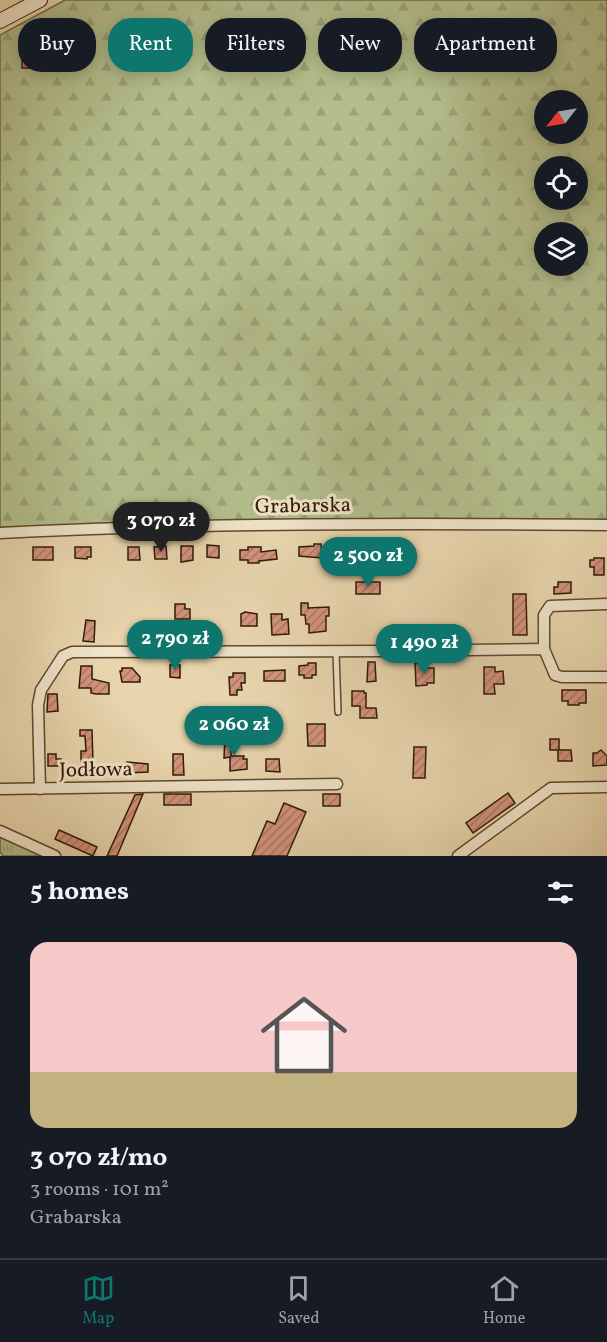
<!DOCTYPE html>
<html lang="en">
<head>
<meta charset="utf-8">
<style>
	:root { --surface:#171b24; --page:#242831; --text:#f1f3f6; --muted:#9ea1a6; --line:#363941; --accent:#0f766e }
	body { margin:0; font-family:Vollkorn,serif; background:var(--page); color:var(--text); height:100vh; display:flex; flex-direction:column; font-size:22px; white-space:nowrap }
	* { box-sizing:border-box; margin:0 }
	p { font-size:20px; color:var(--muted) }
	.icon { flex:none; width:33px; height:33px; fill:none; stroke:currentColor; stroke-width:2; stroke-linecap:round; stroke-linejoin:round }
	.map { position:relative; height:856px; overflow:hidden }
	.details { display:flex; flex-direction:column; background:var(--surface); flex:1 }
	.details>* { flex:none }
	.guide { position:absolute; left:18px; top:18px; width:572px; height:54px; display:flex; gap:12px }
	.needle { width:39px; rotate:239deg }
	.fabs { position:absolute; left:534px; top:90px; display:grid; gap:12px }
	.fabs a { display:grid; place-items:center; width:54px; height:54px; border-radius:50%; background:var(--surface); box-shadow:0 3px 15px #0003; font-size:30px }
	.price { position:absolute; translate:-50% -51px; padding:0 14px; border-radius:21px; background:var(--accent); color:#fff; font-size:20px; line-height:39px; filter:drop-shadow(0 2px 3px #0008) }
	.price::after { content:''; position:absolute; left:50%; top:36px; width:18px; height:14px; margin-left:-9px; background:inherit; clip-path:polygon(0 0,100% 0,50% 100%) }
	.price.on { background:#222; color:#fff }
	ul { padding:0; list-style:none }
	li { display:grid; align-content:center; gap:12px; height:318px; padding:0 30px }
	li+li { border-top:2px solid var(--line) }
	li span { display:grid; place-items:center; height:186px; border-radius:18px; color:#555 }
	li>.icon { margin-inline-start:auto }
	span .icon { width:108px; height:108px; fill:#fffc; stroke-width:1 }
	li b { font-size:26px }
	h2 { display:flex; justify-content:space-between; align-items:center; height:72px; padding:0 30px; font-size:26px }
	.pill { padding:0 21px; border-radius:24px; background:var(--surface); box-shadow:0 3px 15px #0003; font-size:21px; line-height:54px }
	.pill.on { background:var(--accent); color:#fff }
	.tab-bar { display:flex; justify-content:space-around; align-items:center; height:84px; border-top:2px solid var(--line); background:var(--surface); font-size:16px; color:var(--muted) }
	.tab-bar a { display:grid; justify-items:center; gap:3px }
	.tab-bar .on { color:var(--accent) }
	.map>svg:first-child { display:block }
</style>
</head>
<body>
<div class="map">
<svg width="607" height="856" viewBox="0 0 607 856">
	<defs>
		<pattern id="grass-tufts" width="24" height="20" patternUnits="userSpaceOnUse" patternTransform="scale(1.5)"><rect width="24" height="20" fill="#b3be8c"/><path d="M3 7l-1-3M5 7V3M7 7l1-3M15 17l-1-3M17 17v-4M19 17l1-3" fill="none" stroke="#9aa377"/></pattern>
		<pattern id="forest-firs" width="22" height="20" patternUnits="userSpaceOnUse" patternTransform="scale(1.5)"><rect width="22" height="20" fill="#b3be8c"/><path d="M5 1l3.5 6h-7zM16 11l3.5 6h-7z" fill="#9aa377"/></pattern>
		<pattern id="building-hatch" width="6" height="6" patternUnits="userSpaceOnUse" patternTransform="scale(1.5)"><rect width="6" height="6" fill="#d2937d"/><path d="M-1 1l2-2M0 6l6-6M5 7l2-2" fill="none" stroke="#ab7764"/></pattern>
	</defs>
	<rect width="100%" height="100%" fill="#e8d5ad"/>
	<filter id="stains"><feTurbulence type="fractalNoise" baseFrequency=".00333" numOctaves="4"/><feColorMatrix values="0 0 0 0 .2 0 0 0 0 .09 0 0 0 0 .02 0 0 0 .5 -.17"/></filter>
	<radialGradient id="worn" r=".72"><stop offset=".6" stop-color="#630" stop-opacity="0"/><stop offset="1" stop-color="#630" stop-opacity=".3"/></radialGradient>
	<!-- grass -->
	<path fill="url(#grass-tufts)" stroke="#726c48" stroke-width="1.5" d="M0,836L43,856H3L0,852Z"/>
	<!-- forest -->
	<path fill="url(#forest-firs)" stroke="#726c48" stroke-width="1.5" fill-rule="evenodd" d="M65,0H607V523L0,527V35ZM544,100H578V134H544ZM544,166H578V200H544ZM544,232H578V266H544Z"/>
	<!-- building -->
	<g fill="url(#building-hatch)" stroke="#311a04" stroke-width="1.5">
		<rect x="22" y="54" width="11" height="14"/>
		<path d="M314,544H321L322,558L299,556V547L314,546Z"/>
		<path d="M207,545L219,546V558L207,557Z"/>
		<path d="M373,545L386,546V557L382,556V560L372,559Z"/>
		<path d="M166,546L167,559H155L154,547Z"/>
		<path d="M181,546H193V560L181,562Z"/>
		<rect x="33" y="547" width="20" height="13"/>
		<path d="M75,547H91V557H87V559L75,558Z"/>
		<path d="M128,547H139L140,560H128Z"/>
		<path d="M248,547H261V552L276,550L277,559L259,561V563H248V560H240V550H248Z"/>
		<path d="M594,558H604V575H594V567H590V560H594Z"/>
		<rect x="356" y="582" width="24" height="12"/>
		<path d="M558,582H571V593L554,594V587H558Z"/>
		<path d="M513,594H526L527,635H513Z"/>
		<path d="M301,603H308V608L329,607V616H326V631L309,633V624H306L305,615H301Z"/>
		<path d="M175,604H185V609H190V619H175Z"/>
		<path d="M245,612L257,614V626H241V614Z"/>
		<path d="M271,614H282V620L288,619L289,634L272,635Z"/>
		<path d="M86,620L95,621L94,642L83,641Z"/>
		<path d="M368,662H375L376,681L367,682Z"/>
		<path d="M308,663H316V675H312V678H304V675H299V666L308,665Z"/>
		<path d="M415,663H423V668H434V683H427V685L416,686Z"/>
		<path d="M170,665H180V678L170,677Z"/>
		<path d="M81,666H92V679L109,683V694H96L91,693V688H79Z"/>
		<path d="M484,667H495V672L503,671L504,684H494L495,694H484Z"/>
		<path d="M122,668H132L140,677V682H122L120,671H122Z"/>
		<path d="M285,670V681H264V671Z"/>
		<path d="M233,673H245V683H241L242,690H237V695H230L229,677H233Z"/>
		<path d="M562,690H586V703H579V705H568V701H562Z"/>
		<path d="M352,691H364V693H366V708H376L377,718H360V706H352Z"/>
		<path d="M48,694H57L58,711L47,712Z"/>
		<path d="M307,724H325V746H308Z"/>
		<path d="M80,730H92L93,763H81V751H86L85,736H80Z"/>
		<path d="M225,736H231V756H244L243,759H247V769L230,771V757L224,758Z"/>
		<path d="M550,739H559V750H571L572,761H558V750H550Z"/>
		<path d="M414,747H426L425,778H413Z"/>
		<path d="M601,750L607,756V765L593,766V753H597Z"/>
		<path d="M48,754H56V759H61V766H48Z"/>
		<path d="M173,754H183L184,775H173Z"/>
		<path d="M266,759H279L280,772L266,771Z"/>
		<path d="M127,762L148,764V772L127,773Z"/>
		<path d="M508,793L515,803L473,833L466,823Z"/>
		<path d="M143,794L117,856H107L135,795Z"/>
		<rect x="164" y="794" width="27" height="11"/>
		<rect x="323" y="794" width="17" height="12"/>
		<path d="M284,803L306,812L287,856H252L267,821L275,824Z"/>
		<path d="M59,830L97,847L93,856L55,839Z"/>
	</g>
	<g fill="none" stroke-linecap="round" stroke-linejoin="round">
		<defs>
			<path id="service" d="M336,652L338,712"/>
			<g id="minor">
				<path d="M0,533C202,523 405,523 607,525"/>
				<path d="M544,649V615L550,606L607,604"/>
				<path d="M0,789L337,784"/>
				<path d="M40,789L38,705L41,690L63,656L72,652L383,651L544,649L555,675L562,677H607"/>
				<path d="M0,831L55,856"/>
				<path d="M458,856L551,788L607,787"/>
			</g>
			<path id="secondary" d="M0,21L40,0"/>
		</defs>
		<!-- service casing -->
		<use href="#service" stroke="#5f492e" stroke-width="8"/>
		<!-- minor casing -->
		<use href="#minor" stroke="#5f492e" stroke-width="13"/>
		<!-- secondary casing -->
		<use href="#secondary" stroke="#311a04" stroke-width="16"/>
		<!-- service -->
		<use href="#service" stroke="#f0e4ca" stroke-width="5"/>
		<!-- minor -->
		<use href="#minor" stroke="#f0e4ca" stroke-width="10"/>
		<!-- secondary -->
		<use href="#secondary" stroke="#f0e4ca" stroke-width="14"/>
	</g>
	<g text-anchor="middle" stroke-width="6" stroke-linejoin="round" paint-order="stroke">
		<!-- street labels -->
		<g font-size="21" fill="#311a04" stroke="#f0e4ca">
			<text transform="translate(303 505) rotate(-1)" y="7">Grabarska</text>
			<text transform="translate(96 769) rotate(-1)" y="7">Jodłowa</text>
		</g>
	</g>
	<rect width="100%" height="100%" filter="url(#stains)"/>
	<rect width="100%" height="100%" fill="url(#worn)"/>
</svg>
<div class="fabs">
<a><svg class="needle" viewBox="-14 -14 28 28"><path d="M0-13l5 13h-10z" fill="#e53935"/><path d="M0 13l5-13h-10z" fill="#9ea1a6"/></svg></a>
<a><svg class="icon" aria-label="locate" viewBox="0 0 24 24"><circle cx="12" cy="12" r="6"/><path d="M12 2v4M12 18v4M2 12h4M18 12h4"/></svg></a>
<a><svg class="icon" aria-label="layers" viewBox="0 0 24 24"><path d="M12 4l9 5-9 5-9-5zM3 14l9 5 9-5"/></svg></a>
</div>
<b class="price on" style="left:161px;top:553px">3 070 zł</b>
<b class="price" style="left:368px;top:588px">2 500 zł</b>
<b class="price" style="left:175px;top:671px">2 790 zł</b>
<b class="price" style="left:424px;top:675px">1 490 zł</b>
<b class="price" style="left:234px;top:757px">2 060 zł</b>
<div class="guide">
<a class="pill">Buy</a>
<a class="pill on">Rent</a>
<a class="pill">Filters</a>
<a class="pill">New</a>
<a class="pill">Apartment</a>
</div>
</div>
<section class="details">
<h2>5 homes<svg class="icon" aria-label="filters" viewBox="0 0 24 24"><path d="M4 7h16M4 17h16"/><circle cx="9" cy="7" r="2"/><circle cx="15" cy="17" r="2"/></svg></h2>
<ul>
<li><span style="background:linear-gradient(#f6c9c9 70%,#c2b280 0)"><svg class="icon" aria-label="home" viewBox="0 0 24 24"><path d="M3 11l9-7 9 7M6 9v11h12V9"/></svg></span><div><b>3 070 zł/mo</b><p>3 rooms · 101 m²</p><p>Grabarska</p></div></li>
</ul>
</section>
<nav class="tab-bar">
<a class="on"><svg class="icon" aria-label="map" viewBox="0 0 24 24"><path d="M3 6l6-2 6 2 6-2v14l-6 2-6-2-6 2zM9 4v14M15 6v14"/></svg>Map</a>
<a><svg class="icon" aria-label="saved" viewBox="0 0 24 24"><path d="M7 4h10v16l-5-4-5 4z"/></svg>Saved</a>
<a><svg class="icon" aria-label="home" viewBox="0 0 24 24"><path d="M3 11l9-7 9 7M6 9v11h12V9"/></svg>Home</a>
</nav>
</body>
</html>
